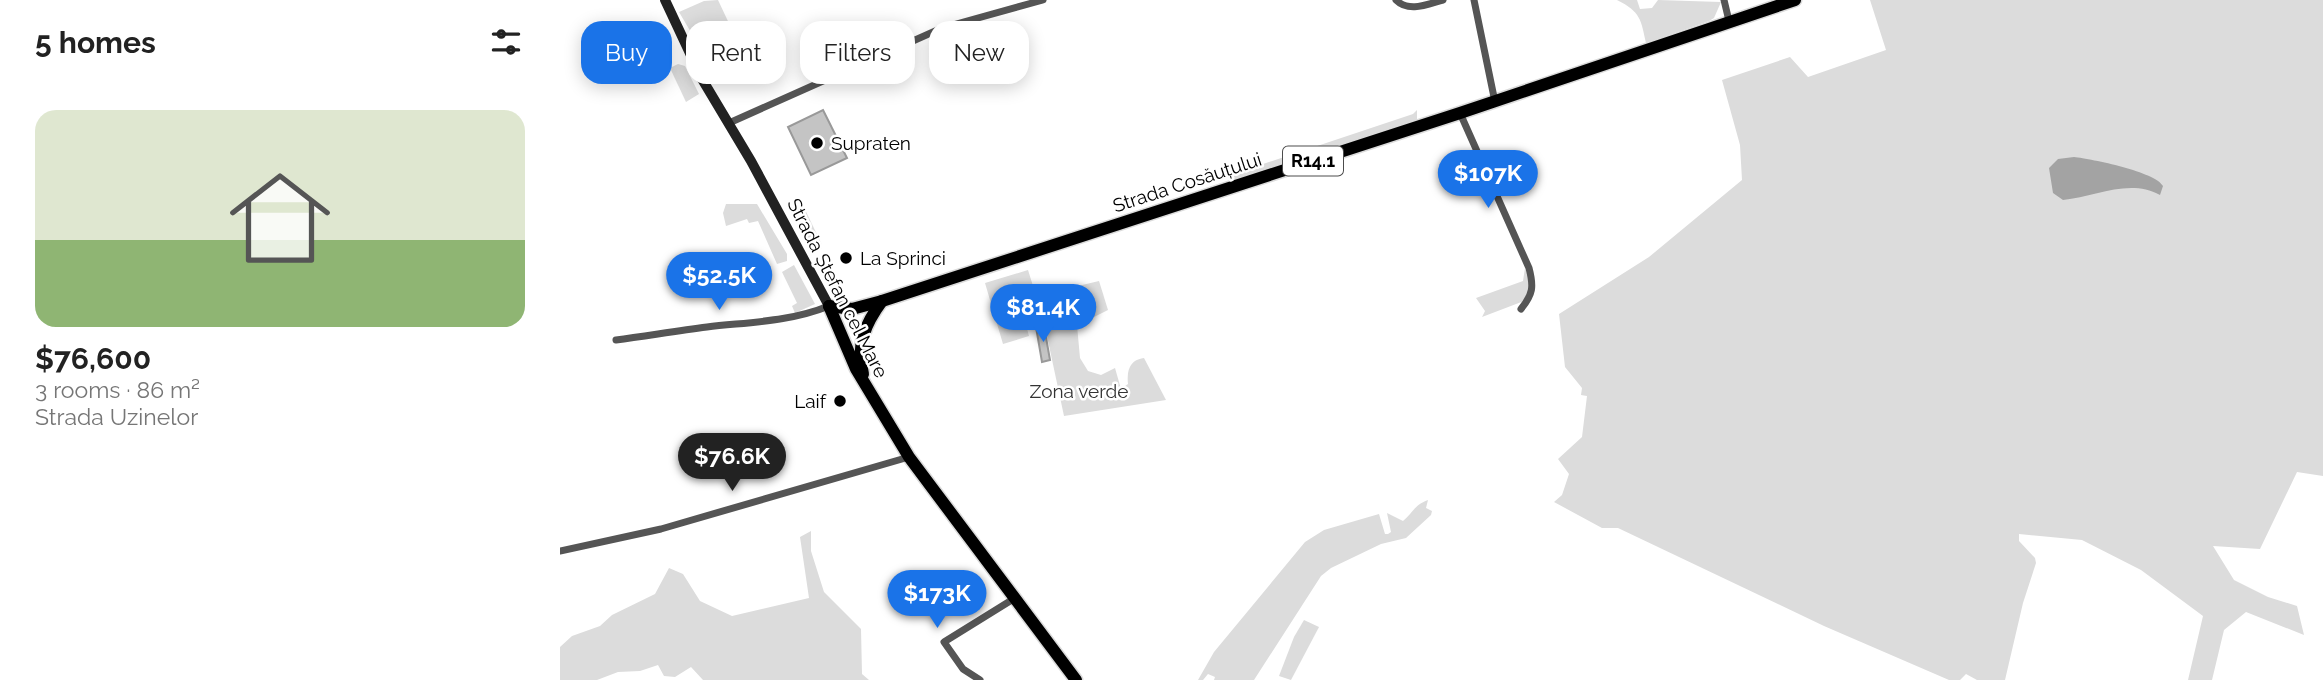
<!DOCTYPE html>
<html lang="en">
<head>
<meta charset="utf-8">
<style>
	:root { --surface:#fff; --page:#f2f2f2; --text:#222; --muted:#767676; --line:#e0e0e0; --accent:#1a73e8 }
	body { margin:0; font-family:Raleway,sans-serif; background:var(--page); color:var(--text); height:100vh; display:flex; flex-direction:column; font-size:26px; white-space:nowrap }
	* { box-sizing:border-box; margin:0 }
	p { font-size:23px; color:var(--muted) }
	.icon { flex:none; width:38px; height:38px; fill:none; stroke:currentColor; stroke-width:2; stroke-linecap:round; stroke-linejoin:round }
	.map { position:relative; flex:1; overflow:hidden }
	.details { display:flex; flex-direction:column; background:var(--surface); width:560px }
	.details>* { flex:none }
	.banner { position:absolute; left:21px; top:21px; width:665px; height:63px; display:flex; gap:14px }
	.price { position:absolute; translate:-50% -60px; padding:0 16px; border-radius:24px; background:var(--accent); color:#fff; font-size:23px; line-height:46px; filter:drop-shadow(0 2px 4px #0008) }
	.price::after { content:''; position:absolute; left:50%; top:42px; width:21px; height:16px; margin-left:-10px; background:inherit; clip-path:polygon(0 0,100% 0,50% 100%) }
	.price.current { background:#222; color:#fff }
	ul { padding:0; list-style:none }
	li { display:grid; align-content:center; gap:14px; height:371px; padding:0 35px }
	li+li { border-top:2px solid var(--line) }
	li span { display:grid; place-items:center; height:217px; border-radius:21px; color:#555 }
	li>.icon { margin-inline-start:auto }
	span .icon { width:126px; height:126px; fill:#fffc; stroke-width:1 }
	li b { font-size:30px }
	h2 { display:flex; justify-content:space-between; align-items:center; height:84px; padding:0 35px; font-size:30px }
	.tag { padding:0 24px; border-radius:21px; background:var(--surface); box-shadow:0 4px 18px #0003; font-size:24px; line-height:63px }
	.tag.current { background:var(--accent); color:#fff }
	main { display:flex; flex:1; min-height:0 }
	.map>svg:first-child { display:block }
</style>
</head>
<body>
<main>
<section class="details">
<h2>5 homes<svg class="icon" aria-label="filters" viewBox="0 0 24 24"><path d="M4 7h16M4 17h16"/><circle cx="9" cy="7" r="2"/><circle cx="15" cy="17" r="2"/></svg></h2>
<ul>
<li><span style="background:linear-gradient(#dfe7d0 60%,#8fb573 0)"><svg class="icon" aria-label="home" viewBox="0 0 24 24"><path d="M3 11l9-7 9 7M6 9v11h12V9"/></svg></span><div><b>$76,600</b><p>3 rooms · 86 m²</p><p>Strada Uzinelor</p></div></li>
</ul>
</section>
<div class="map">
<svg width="1763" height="680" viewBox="0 0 1763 680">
	<rect width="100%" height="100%" fill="#fff"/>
	<!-- green -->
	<g fill="#dcdcdc">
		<path d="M158,0L174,34L176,44H178L184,61L188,64L171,73L172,76L155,84L138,44L143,42L139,31L132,34L119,12L144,1Z"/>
		<path d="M1057,0H1077L1080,9L1092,8L1098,0L1161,2L1154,18L1149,21L1086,43C1081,20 1081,12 1057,0Z"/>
		<path d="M1310,0H1763V476L1737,472L1700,549L1653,546L1674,580L1708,597L1737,606L1744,635L1686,612L1664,630L1652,680H1628L1643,616L1581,570L1522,540L1459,534V541L1475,558L1476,563L1463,603L1445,680H1417L1406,674L1400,680H1389L1264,626L1058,528H1042L994,502L1002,495L1009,474L998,459L1022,437L1027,396L1021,395L1022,388L1005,367L999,314L1089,257L1182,180L1180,145L1162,80L1230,57L1248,77L1326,50Z"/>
		<path d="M118,64L125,66L139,94L126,102L110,68Z"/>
		<path d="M857,110V122L677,180L674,177L676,170L681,167L688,169L853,114Z"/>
		<path d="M239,197L262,245V248L255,252L229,209Z"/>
		<path d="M166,204H197L227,254V261L217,264L198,221L189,223L187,219L166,226L163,213Z"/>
		<path d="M234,265L255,304L235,313L232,306L237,303L222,272Z"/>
		<path d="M965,268L971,284L964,301L922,317L925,311L916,298L963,281Z"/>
		<path d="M468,270L479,305L462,310L469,336L443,344L425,283Z"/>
		<path d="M539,281L548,310L534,317L518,286Z"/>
		<path d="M516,314L520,358L528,371L541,375L555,368L561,389L568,384C567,371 569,360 584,358L606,400L504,416L484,322Z"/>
		<path d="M868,500L866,508L872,511L871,515L846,538L821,544L771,568L761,576L694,680H654L655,677L648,674L643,680H638L654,652L745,542L764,530L819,514L825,534H828L831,532L827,513L843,521C853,513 854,505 868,500Z"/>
		<path d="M251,531V551L264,592L301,629L302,674L309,680H143L131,667L115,677L104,676L98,665L80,671L58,672L37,680H0V647L12,636L40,626L52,615L95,594L109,568L123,574L140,601L172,616L249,598L240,537Z"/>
		<path d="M744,620L759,627L731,680L719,676L734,637Z"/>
	</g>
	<!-- water -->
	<path fill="#a3a3a3" d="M1514,157C1532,159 1596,172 1603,186L1600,195C1569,178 1535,197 1503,200L1493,193L1489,168L1498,159Z"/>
	<!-- building -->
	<g fill="#c4c4c4" stroke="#999" stroke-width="2">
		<path d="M263,110L287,158L251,175L228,127Z"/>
		<path d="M484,326L490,360L482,362L476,327Z"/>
	</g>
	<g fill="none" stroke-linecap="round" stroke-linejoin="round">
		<defs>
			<g id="primary">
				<path d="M269,306L292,309L322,301L900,113L1235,0"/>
				<path d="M269,306L296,369L349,457L516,680"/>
				<path d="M303,374C296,345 305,324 322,301"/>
			</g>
		</defs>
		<!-- primary casing -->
		<use href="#primary" stroke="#dbdbdb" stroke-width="15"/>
		<!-- street -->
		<g stroke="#555" stroke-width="7">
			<path d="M836,0C849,13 868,4 883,0"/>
			<path d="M914,0L935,102"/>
			<path d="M1164,0L1169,21"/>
			<path d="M900,113L969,268C974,287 973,294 961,309"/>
			<path d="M169,123L382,28L483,0"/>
			<path d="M56,340C86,336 116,331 147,327C189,322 229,322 269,306"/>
			<path d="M0,551L101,529L349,457"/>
			<path d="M420,680L403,669L384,642L455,598"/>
		</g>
		<!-- secondary -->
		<path stroke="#222" stroke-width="10" d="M105,0L142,79L191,161L269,306"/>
		<!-- primary -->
		<use href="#primary" stroke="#000" stroke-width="12"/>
	</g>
	<!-- markers -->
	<g fill="#000" stroke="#fff" stroke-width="2.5">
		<circle cx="257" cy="143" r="7"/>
		<circle cx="286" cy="258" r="7"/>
		<circle cx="280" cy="401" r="7"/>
	</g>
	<g text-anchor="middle" stroke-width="5" stroke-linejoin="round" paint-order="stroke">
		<!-- shield labels -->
		<rect fill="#fff" stroke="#4c4c4c" stroke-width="2" x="723" y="146.5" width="60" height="29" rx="5"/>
		<g font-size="18" font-weight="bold" fill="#000">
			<text x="753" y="167">R14.1</text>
		</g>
		<!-- poi labels -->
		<g font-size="19" fill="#000" stroke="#fff" text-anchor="start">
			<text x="271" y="150">Supraten</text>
			<text x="300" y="265">La Sprinci</text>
			<text x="266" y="408" text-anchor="end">Laif</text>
		</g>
		<!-- street labels -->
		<g font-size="19" fill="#000" stroke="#fff">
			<text transform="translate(627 182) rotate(-18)" y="7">Strada Cosăuțului</text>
			<text transform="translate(278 288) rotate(63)" y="7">Strada Ștefan cel Mare</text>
		</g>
		<!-- park labels -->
		<g font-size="19" fill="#333" stroke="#fff">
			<text x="519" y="398">Zona verde</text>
		</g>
	</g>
</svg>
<b class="price" style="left:928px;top:210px">$107K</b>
<b class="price" style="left:159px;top:312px">$52.5K</b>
<b class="price" style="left:483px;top:344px">$81.4K</b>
<b class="price current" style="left:172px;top:493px">$76.6K</b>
<b class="price" style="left:377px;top:630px">$173K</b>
<div class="banner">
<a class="tag current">Buy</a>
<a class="tag">Rent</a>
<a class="tag">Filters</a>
<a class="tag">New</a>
</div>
</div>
</main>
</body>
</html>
